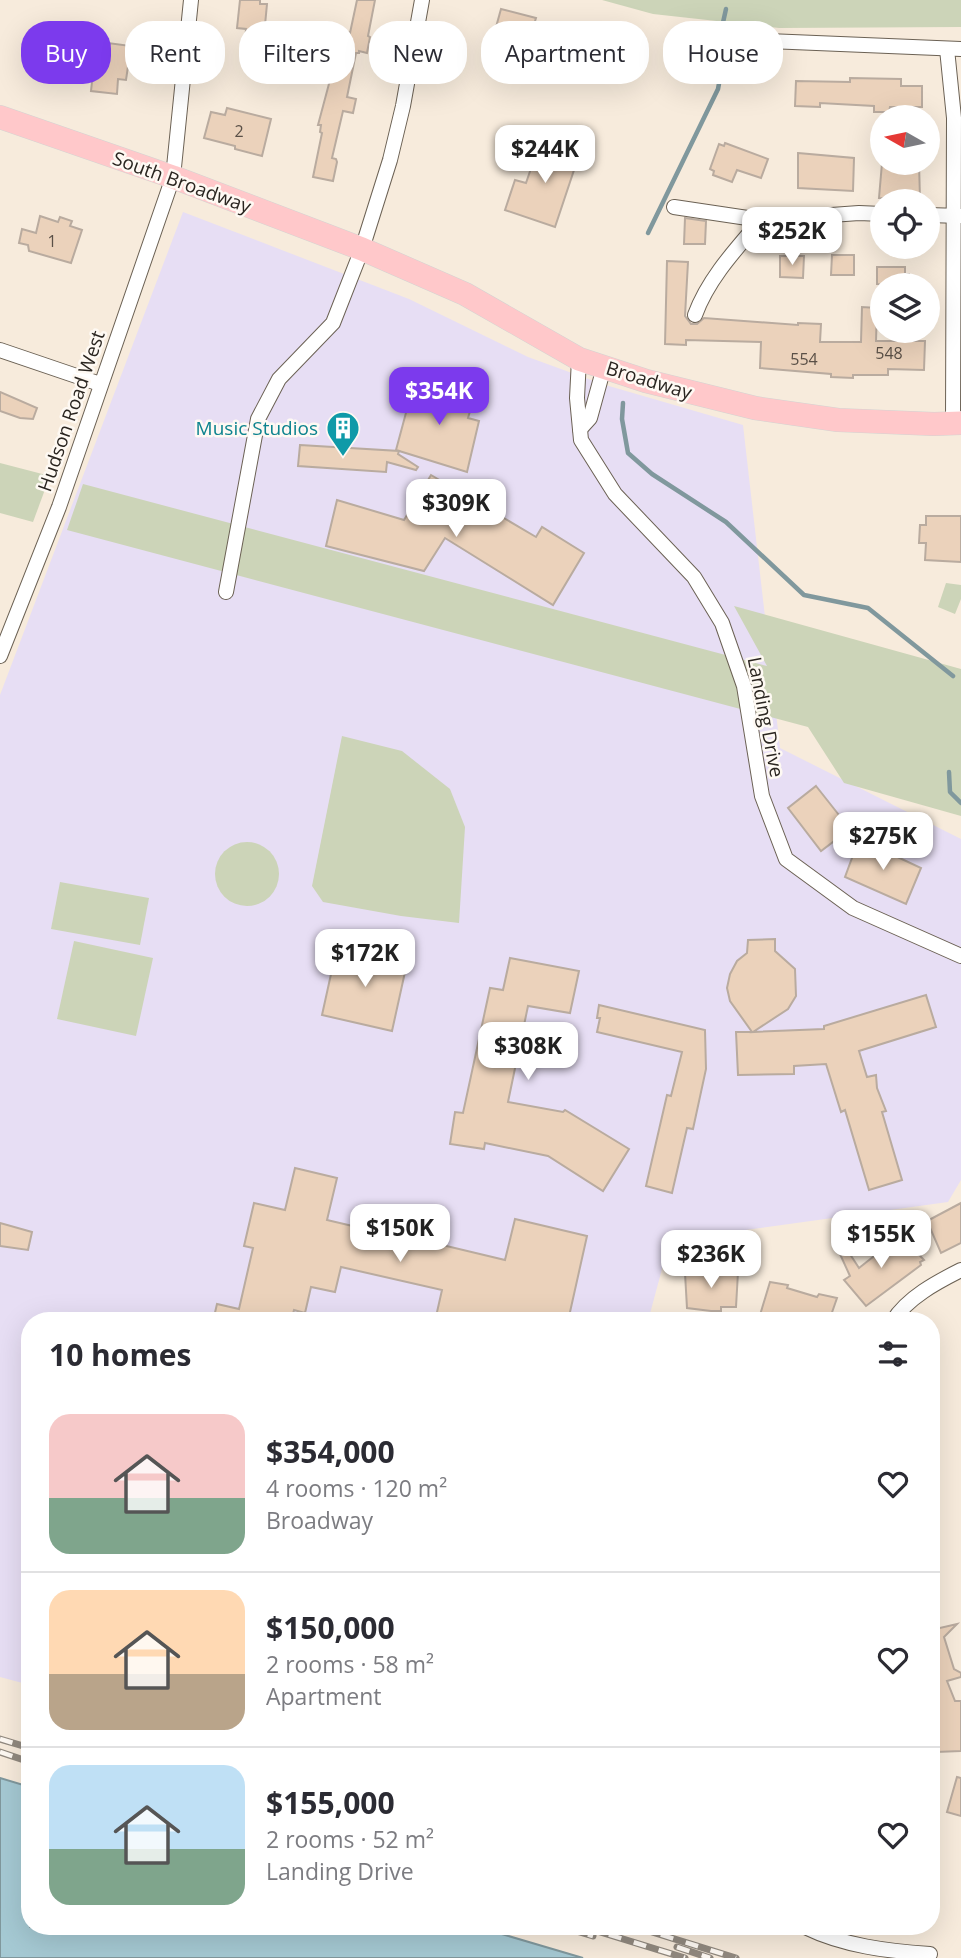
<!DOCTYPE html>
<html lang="en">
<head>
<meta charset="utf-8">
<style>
	:root { --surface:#fff; --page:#f2f2f3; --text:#2b2b33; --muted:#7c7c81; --line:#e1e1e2; --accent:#7c3aed }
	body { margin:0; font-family:"Open Sans",sans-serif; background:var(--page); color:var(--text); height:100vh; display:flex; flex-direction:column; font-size:26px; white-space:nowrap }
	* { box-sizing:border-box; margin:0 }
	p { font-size:23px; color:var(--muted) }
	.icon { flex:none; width:38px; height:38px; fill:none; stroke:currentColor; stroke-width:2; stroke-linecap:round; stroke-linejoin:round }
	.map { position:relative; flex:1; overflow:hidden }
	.details { position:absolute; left:21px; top:1312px; width:919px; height:623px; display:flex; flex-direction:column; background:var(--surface); border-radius:28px; box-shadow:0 7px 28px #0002 }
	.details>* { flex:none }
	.banner { position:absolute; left:21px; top:21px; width:920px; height:63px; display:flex; gap:14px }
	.needle { width:46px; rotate:279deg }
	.controls { position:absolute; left:870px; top:105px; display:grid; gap:14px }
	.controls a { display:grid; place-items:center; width:70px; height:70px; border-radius:50%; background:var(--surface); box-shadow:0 7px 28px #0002; font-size:35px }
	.price { position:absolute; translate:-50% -60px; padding:0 16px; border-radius:14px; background:#fff; color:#222; font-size:23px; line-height:46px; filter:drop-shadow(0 2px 4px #0008) }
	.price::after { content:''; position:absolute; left:50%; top:42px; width:21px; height:16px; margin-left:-10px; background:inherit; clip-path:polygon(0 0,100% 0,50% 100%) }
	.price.active { background:var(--accent); color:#fff }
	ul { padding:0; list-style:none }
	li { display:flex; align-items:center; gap:21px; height:175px; padding:0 28px }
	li+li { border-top:2px solid var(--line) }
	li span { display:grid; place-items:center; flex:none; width:196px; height:140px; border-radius:21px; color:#555 }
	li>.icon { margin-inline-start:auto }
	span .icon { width:84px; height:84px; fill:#fffc; stroke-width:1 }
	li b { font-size:30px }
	h2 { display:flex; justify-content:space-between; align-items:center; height:84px; padding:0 28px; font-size:30px }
	.pill { padding:0 24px; border-radius:28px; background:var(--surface); box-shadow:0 7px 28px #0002; font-size:24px; line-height:63px }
	.pill.active { background:var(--accent); color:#fff }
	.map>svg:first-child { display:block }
</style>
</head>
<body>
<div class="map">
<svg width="961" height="1958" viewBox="0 0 961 1958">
	<rect width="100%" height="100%" fill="#f7ebdc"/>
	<!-- education -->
	<path fill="#e7def4" d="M183,212L409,299L528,357L602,384L743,425L780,748L961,839V1180L948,1202L738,1231L665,1258L648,1321H30V1685L0,1677V695Z"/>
	<!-- green -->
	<g fill="#ccd4b8">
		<path d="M602,0H961V27L779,28L653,14Z"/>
		<path d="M0,463L50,476L33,522L0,513Z"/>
		<path d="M83,484L767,666L734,606L961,669V816L844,783L808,727L67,530Z"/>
		<path d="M946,583L961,585V599L955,614L938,607Z"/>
		<path d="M342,736L402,751L450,789L465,827L459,923L401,916L323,902L312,886Z"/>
		<circle cx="247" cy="874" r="32"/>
		<path d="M60,882L149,898L140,945L51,929Z"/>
		<path d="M74,941L153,958L136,1036L57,1019Z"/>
	</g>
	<!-- water -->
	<path fill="#a5c9d3" stroke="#80989d" stroke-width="2" d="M0,1778L30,1787V1927H478L583,1958H0Z"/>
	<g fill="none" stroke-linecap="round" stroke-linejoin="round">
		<!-- stream -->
		<g stroke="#80989d" stroke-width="4.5">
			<path d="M722,27L726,9"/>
			<path d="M648,233L718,89L720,78"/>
			<path d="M623,403L622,419L628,453L652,474L726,522L804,595L868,608L953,676"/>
			<path d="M949,772L950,792L961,803"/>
		</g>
	</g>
	<!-- building -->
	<g fill="#ebd2bb" stroke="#b9ab9f" stroke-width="2">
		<path d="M240,0H260V4H267L265,25H268L265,57L244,55L246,29L237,28Z"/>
		<path d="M357,0H375L368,36L370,37L367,53L359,51V53H356L347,97L356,99L353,113L343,111L332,158L336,159L337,162L333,181L313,177L322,133L320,132L321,125H318L334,65L327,55L329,49L338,44L341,31L350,33Z"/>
		<path d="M501,9L536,18L532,31L518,27L513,43L493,38Z"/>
		<path d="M100,42L131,46L126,80L118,79L117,94L91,91L94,64H98Z"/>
		<path d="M850,78L901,79V86H922V107H890L889,112H874V106L820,103V107L795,106L796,81L850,82Z"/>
		<path d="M227,108L271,119L262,156L235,149V146L204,138L211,112L225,115Z"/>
		<path d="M548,141L580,152L555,227L505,210L515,180L526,183L539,145L546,147Z"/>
		<path d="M725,143L768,159L761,178L737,170L732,182L713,175L714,171L710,169L719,144L724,146Z"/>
		<path d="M798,153L854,158L853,191L798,188Z"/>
		<path d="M882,163H919L920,199L879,198Z"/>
		<path d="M40,216L58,222L60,217L72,221L70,226L82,230L71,263L29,251L28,245L19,243L22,229L36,233Z"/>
		<path d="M685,218L706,221L705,244H684Z"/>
		<path d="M832,255H854V275H831Z"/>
		<path d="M780,256H804L803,278L780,277Z"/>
		<path d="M667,261L688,262L685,316L691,324H697L704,318L798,325V323L821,324L820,342H861L862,307L877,308L876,341H925L924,370L888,369V375H853V378L831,377V374L760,368L761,342L686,340V345L665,344Z"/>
		<path d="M877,267H905V274H909V285L877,284Z"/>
		<path d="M414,383L474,398L468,418L479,421L467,472L396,450Z"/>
		<path d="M0,392L37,408L33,419L20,418L0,411Z"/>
		<path d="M300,445L399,451L398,454L418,467L416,470L387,462L386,472L298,466Z"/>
		<path d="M431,475L536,537L542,527L584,553L553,605L445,538L424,571L326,546L337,500L404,520Z"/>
		<path d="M926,516H961V562L925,560L926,543H919L920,525H926Z"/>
		<path d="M816,786L850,829L821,851L788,808Z"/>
		<path d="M859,839L921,868L906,904L845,877Z"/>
		<path d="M775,939V951L795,969L796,996L788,1009L753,1032L824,1029V1026L926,995L936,1027L859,1051L867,1077L876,1075L877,1088L886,1111L882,1112L902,1180L869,1190L845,1110L841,1112L826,1064L794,1066V1074L738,1075L736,1032H752L730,1001L727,988L730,974L737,961L747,953L748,940Z"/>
		<path d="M337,947L407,963L392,1031L322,1015Z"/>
		<path d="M510,958L579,971L570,1013L528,1006L508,1102L563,1112L565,1110L629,1149L603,1191L548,1156L485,1143L484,1149L450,1144L455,1112L463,1113L490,988L503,990Z"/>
		<path d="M599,1005L705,1030L706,1069L693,1129L687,1128L672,1193L646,1186L667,1095L671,1096L682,1052L597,1032L600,1018H597Z"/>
		<path d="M295,1168L337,1178L327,1220L395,1236L396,1229L415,1236L439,1239L438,1244L505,1260L515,1219L587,1236L568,1321H435L442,1290L341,1267L335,1292L311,1287L305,1313L294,1310L291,1321H213L217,1304L239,1309L253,1248L244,1246L254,1203L285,1210Z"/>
		<path d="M961,1203V1243L941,1253L927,1221Z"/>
		<path d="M0,1223L32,1232L28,1250L0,1246Z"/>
		<path d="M897,1236L905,1244L907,1242L924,1260L920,1262L921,1265L866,1306L844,1280L850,1276L839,1252L846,1248L859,1268L883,1249L882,1246Z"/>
		<path d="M730,1270V1272H738L736,1307H721V1311H711L687,1308L685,1273Z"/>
		<path d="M770,1282L788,1285L787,1288L817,1297L819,1294L837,1298L829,1321H776V1319L760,1315Z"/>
		<path d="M957,1624L944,1637L954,1669L961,1673V1677L947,1681L955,1701H961V1751L936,1752L932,1726H934L931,1698V1630Z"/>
		<path d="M957,1777L961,1778V1816L947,1812Z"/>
	</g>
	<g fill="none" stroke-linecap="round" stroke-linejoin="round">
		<defs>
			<g id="street">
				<path d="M721,39L961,49"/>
				<path d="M947,49L954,118L953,423"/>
				<path d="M674,207L761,220L859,213L882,214"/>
				<path d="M928,215L961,216"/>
				<path d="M695,315C708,279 736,249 761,220"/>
				<path d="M0,350L100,384"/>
				<path d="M579,359L577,398L581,440L615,494L694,577L722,623L744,686L762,796L786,859L853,908L961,956"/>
				<path d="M580,429L590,418L604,367"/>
				<path d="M226,592L258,419L279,379L333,323L362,249L390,160L403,106L422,0"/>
				<path d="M0,656L59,507L173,177L191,0"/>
				<path d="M893,1321C907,1298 937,1282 961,1270"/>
				<path d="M805,1927C844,1946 887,1951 930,1954"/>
			</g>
			<path id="primary" d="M0,117L173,177L362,249L465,294L579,359L646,381L755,408L838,420L934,424L961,423"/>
		</defs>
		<!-- street casing -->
		<use href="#street" stroke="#6b6154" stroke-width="16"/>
		<!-- primary casing -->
		<use href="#primary" stroke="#d4d3d2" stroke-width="24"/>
		<!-- street -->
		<use href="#street" stroke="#fff" stroke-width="14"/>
		<!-- primary -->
		<use href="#primary" stroke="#ffc8ca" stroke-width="23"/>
		<defs>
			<g id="rail">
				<path d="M0,1739L30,1748"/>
				<path d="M0,1752L30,1762"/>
				<path d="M563,1927L593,1936"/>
				<path d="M584,1927L685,1958"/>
				<path d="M636,1927L736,1958"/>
				<path d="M677,1947L710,1958"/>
			</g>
		</defs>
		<!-- rail casing -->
		<use href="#rail" stroke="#91897f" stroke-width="7"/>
		<!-- rail -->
		<use href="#rail" stroke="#fef9f3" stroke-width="4.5" stroke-dasharray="13" stroke-linecap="butt"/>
	</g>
	<!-- icons -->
	<defs>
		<symbol id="building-pin" viewBox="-11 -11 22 30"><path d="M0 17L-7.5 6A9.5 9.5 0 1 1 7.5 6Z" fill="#0f9aa8" stroke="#fef9f3"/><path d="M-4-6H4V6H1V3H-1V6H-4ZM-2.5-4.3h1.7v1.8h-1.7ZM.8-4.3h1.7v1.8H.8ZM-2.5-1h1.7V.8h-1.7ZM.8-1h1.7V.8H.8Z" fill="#fff"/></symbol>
	</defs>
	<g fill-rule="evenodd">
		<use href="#building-pin" x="324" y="409" width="38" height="52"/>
	</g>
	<g text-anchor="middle" stroke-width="5" stroke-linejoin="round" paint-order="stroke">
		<!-- number labels -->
		<g font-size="16" fill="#5a5047">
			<text x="239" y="137">2</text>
			<text x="52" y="247">1</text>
			<text x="889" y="359">548</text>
			<text x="804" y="365">554</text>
		</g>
		<!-- street labels -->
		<g font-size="19" fill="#2a2520" stroke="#fef9f3">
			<text transform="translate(182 182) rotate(20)" y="7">South Broadway</text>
			<text transform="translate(649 380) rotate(17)" y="7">Broadway</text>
			<text transform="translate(71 411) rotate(-71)" y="7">Hudson Road West</text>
			<text transform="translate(766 717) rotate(79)" y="7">Landing Drive</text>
		</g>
		<!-- culture labels -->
		<g font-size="19" fill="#0d838f" stroke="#fef9f3" text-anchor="end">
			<text x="318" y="435">Music Studios</text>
		</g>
	</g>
</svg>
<div class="controls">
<a><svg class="needle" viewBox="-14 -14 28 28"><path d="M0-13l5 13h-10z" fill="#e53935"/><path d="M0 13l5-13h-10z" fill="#7c7c81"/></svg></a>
<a><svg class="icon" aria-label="locate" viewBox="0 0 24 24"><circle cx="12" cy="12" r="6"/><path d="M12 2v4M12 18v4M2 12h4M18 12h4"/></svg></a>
<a><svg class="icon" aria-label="layers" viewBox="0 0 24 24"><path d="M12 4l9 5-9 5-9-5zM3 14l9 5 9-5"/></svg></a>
</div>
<b class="price" style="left:545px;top:185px">$244K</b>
<b class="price" style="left:792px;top:267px">$252K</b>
<b class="price active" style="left:439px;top:427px">$354K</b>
<b class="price" style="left:456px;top:539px">$309K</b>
<b class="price" style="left:883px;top:872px">$275K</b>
<b class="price" style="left:365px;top:989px">$172K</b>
<b class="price" style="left:528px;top:1082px">$308K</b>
<b class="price" style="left:400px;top:1264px">$150K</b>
<b class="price" style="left:881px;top:1270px">$155K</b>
<b class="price" style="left:711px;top:1290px">$236K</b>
<div class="banner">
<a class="pill active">Buy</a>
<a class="pill">Rent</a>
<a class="pill">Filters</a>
<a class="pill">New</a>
<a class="pill">Apartment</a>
<a class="pill">House</a>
</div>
<section class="details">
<h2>10 homes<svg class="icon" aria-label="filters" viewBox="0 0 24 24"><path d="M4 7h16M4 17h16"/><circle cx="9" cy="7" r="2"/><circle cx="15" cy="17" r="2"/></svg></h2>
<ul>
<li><span style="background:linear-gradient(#f6c9c9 60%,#7fa58c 0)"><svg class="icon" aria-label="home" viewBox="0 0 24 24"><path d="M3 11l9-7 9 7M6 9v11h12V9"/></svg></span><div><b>$354,000</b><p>4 rooms · 120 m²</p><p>Broadway</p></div><svg class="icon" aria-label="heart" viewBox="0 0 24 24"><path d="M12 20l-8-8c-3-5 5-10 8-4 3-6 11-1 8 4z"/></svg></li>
<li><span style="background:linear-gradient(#ffd9b3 60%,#b9a48a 0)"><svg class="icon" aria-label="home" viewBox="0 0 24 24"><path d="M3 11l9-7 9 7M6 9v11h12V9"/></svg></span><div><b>$150,000</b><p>2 rooms · 58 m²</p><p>Apartment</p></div><svg class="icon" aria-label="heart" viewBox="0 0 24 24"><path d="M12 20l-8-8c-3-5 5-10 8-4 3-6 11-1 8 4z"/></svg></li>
<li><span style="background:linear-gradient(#bfe0f5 60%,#7fa58c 0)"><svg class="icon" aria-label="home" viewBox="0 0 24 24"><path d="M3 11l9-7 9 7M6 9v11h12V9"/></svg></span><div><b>$155,000</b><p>2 rooms · 52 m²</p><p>Landing Drive</p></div><svg class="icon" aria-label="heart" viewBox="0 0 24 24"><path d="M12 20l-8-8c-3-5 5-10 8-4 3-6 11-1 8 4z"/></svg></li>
</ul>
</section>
</div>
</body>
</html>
